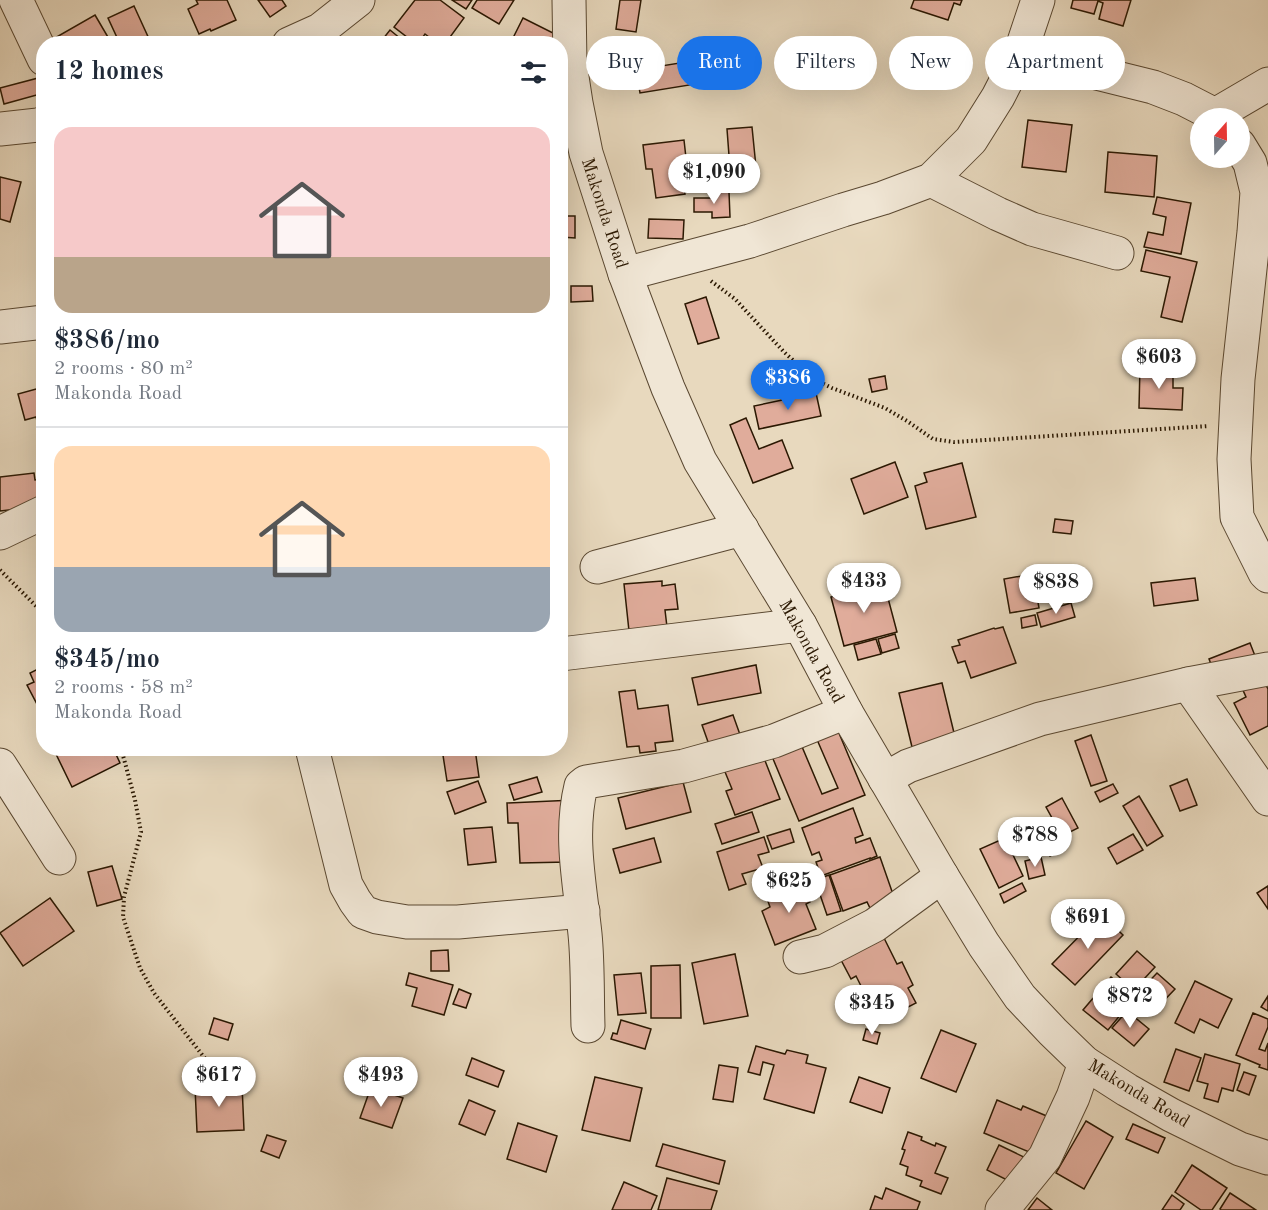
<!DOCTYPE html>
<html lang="en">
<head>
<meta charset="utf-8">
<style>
	:root { --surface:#fff; --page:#f2f2f3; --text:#1f2937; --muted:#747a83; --line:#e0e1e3; --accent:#1a73e8 }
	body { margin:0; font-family:"Old Standard TT",serif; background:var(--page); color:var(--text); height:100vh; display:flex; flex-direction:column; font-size:22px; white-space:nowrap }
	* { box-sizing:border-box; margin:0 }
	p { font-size:20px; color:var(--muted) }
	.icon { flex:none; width:33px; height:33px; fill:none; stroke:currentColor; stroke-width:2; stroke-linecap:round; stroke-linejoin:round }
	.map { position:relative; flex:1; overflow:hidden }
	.drawer { position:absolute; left:36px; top:36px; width:532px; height:720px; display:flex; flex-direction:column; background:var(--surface); border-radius:24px; box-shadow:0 6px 24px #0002 }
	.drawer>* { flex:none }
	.top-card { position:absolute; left:586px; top:36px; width:570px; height:54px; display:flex; gap:12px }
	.needle { width:39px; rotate:20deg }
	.tools { position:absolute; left:1190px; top:108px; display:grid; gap:12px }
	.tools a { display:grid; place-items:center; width:60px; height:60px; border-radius:50%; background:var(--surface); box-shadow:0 6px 24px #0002; font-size:30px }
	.price { position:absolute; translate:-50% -51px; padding:0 14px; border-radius:21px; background:#fff; color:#222; font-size:20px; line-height:39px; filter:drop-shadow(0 2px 3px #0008) }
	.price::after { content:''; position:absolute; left:50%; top:36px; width:18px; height:14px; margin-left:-9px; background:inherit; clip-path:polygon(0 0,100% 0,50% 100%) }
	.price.on { background:var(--accent); color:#fff }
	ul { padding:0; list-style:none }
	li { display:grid; align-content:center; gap:12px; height:318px; padding:0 18px }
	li+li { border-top:2px solid var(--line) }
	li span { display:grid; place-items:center; height:186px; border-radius:18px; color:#555 }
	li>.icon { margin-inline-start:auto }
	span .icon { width:108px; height:108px; fill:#fffc; stroke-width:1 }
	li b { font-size:26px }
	h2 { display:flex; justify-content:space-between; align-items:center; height:72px; padding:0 18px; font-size:26px }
	.pill { padding:0 21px; border-radius:27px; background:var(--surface); box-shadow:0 6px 24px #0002; font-size:21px; line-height:54px }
	.pill.on { background:var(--accent); color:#fff }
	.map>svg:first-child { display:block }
</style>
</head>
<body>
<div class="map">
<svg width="1268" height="1210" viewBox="0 0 1268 1210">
	<rect width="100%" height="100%" fill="#e8d9be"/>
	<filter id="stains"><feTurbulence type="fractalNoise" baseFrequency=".00333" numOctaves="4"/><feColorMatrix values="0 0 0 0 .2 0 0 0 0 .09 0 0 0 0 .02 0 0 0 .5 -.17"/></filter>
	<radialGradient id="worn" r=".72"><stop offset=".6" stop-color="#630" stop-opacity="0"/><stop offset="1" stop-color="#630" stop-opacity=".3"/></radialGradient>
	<!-- building -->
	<g fill="#e0ac9b" stroke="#2b1802" stroke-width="1.5">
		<path d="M196,0H227L236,20L211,31L210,29L199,34L188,9L198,4Z"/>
		<path d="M258,0H282L286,6L270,17Z"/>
		<path d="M415,0H440L464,18L445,44H438L425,34L418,44H416L394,27Z"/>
		<path d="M452,0H472L466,9Z"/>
		<path d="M477,0H514L499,24L472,8Z"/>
		<path d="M620,0H641L636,32L616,29Z"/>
		<path d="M914,0H962L960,5L954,3L948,20L911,8Z"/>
		<path d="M1073,0H1131L1123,26L1099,19L1103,3L1098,1L1094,14L1071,8Z"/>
		<path d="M134,6L150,41L145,44H120L108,18Z"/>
		<path d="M95,15L112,44H56L53,39Z"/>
		<path d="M523,18L565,39L561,44H510Z"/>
		<path d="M390,30L407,44H379Z"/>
		<path d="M474,37L485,44H471Z"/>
		<path d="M698,60L702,83L640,93L636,70Z"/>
		<path d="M42,77L44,82V93L4,104L0,88Z"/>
		<path d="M1028,120L1072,125L1066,172L1022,167Z"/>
		<path d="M752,127L756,167L730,169L727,129Z"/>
		<path d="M684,140L687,167L681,168L685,194L656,198L652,169H646L643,145Z"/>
		<path d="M1108,152L1157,156L1154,197L1105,192Z"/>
		<path d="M0,177L21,182L10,222L0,219Z"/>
		<path d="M711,192H729L730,217L712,218V212H694V198H712Z"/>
		<path d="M1157,197L1191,203L1181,254L1144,247L1148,232L1163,235L1166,217L1153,214Z"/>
		<path d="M561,216H575V238L561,237Z"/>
		<path d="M649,219L684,220L683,239L648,238Z"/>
		<path d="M1146,250L1197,262L1182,322L1161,317L1170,277L1141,271Z"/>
		<path d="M571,286H592L593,301L571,302Z"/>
		<path d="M706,297L719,338L698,344L685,304Z"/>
		<path d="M1140,367L1173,368V388H1183L1182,410L1139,408Z"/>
		<path d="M885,376L887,389L872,392L869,379Z"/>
		<path d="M44,381V435H41L36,417L25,420L18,394L40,388L39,383Z"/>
		<path d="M816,393L821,416L759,429L754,406Z"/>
		<path d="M746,418L759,449L782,440L793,468L753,483L730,425Z"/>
		<path d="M895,462L908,497L864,514L851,479Z"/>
		<path d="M962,463L976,517L926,529L915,486L927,482L924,473Z"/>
		<path d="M34,473L35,480L44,479V506L0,511V477Z"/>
		<path d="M1055,519L1073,521L1071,534L1053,532Z"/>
		<path d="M561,533L567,557L561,559Z"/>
		<path d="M1033,574L1039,608L1010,613L1004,579Z"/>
		<path d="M1195,578L1198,600L1154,606L1151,583Z"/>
		<path d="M662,581V586L675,584L678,609L665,610L667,627L629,631L624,584Z"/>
		<path d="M884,583L897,632L844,646L831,597Z"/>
		<path d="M1071,603L1075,617L1041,627L1037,613Z"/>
		<path d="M1035,615L1037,625L1022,628L1021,618Z"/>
		<path d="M1003,627L1016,663L971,678L965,661L958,663L952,647L960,645L958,640L994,628L995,629Z"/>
		<path d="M895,634L899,648L882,653L878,639Z"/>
		<path d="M876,639L881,654L858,660L854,645Z"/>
		<path d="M1250,643L1257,661L1216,677L1209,659Z"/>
		<path d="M756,665L761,693L698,705L692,678Z"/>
		<path d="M44,666V704L38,706L27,685L34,682L30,673Z"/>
		<path d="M1262,678L1268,689V726L1250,735L1234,703L1246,697L1242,688Z"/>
		<path d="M942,683L955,737L912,747L899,693Z"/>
		<path d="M635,690L638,709L668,705L673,741L655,743L656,751L640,753L639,746L627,747L619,692Z"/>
		<path d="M733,715L743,743L712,753L702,725Z"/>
		<path d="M836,726L865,795L799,821L771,754L800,742L822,794L838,788L815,735Z"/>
		<path d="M1091,735L1107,781L1091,786L1075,741Z"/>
		<path d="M53,748H113L120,763L72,787Z"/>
		<path d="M432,748H476L475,749L479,777L447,781L442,749L433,751Z"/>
		<path d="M762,753L780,799L735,815L726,791L732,789L723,767Z"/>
		<path d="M537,777L542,792L514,800L509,785Z"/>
		<path d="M1187,779L1197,805L1180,811L1170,786Z"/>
		<path d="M478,781L486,802L455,814L447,792Z"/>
		<path d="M683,782L691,812L626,829L618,798Z"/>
		<path d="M1113,784L1118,793L1100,802L1095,792Z"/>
		<path d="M1139,796L1163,836L1147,846L1123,806Z"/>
		<path d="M1062,798L1078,828L1062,836L1046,807Z"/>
		<path d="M574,800L568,862L520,863L518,823H508L507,803Z"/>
		<path d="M853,808L863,835L855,838L856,843L870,838L877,856L870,859V858L821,876L816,862L822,860L819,852L812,855L802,828Z"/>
		<path d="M752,812L759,832L722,844L715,824Z"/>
		<path d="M1050,822L1065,849L1050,856L1036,829Z"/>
		<path d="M492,827L496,862L468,865L464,829Z"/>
		<path d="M790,829L794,842L772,849L767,836Z"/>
		<path d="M1133,834L1143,850L1117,864L1108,848Z"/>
		<path d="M764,837L769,852L758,855L763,868L742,874L746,884L729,890L717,852Z"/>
		<path d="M654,838L661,862L620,873L613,849Z"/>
		<path d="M1005,838L1023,876L999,888L980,849Z"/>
		<path d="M880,857L895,900L870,908L867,902L843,911L830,875Z"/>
		<path d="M1041,857L1045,875L1029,879L1025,861Z"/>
		<path d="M112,866L122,899L97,906L88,872Z"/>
		<path d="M829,875L841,911L827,915L815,880Z"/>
		<path d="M802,882L810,902L806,904L816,929L775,945L762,911L770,907L766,896Z"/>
		<path d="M1022,883L1026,891L1004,903L1000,894Z"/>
		<path d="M1268,886V909L1257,893Z"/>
		<path d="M50,898L74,931L23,966L0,933Z"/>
		<path d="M1101,914L1123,935L1075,985L1052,964Z"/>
		<path d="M883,936L897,964L902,962L913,985L908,988L916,1003L879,1022L856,976L851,979L840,958Z"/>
		<path d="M448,950L449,971H431V951Z"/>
		<path d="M1137,951L1155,967L1134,990L1116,974Z"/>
		<path d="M735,954L748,1016L704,1024L692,963Z"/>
		<path d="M680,965L681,1018H651V966Z"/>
		<path d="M409,973L453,985L444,1015L412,1006L417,988L406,985Z"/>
		<path d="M641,973L646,1013L618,1015L614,975Z"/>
		<path d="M1157,973L1175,989L1155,1010L1137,994Z"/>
		<path d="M1111,977L1135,997L1108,1030L1083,1010Z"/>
		<path d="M1195,981L1232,999L1218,1028L1200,1019L1194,1033L1175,1023Z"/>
		<path d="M459,989L471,994L466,1008L453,1004Z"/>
		<path d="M1268,996V1011L1261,1007Z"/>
		<path d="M1127,1011L1149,1029L1134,1046L1112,1028Z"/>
		<path d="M1253,1013L1268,1019V1027L1259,1049L1265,1051L1268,1043V1070L1259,1067L1260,1065L1236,1055Z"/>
		<path d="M214,1018L233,1024L228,1040L209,1034Z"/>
		<path d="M621,1020L651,1029L645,1049L611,1039L613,1033L617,1034Z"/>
		<path d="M866,1029L880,1033L877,1044L863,1040Z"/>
		<path d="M941,1030L976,1044L956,1092L921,1078Z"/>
		<path d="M756,1046L785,1054L787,1050L808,1055L806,1063L826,1068L814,1113L764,1099L774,1065L763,1062L760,1075L748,1072Z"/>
		<path d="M1176,1049L1201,1058L1189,1091L1164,1082Z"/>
		<path d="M1205,1054L1240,1064L1233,1091L1222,1088L1218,1102L1204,1098L1208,1084L1197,1081Z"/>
		<path d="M472,1058L504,1071L498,1087L466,1075Z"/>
		<path d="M719,1065L738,1068L733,1102L713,1099Z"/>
		<path d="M1244,1072L1256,1076L1249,1095L1237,1090Z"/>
		<path d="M595,1077L642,1088L630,1141L582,1130Z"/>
		<path d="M859,1077L890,1088L882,1113L850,1102Z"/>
		<path d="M242,1085L244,1130L197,1132L195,1087Z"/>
		<path d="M371,1087L403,1098L392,1128L360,1118Z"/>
		<path d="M469,1100L495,1111L485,1135L459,1124Z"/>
		<path d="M997,1100L1021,1110L1023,1106L1049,1117L1034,1154L984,1133Z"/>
		<path d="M1086,1121L1113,1137L1084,1189L1056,1173Z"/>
		<path d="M518,1123L557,1136L546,1172L507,1159Z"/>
		<path d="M1133,1124L1165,1138L1158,1153L1126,1139Z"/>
		<path d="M908,1132L922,1137L921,1140L935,1146L936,1143L946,1147L935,1173L948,1178L941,1194L920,1186L922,1181L906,1175L908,1167L900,1164L905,1150L902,1149Z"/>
		<path d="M267,1135L286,1141L279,1158L261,1151Z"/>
		<path d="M663,1144L725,1161L719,1184L656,1166Z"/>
		<path d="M999,1145L1030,1160L1017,1185L987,1170Z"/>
		<path d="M1192,1165L1227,1188L1212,1210H1201L1175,1192Z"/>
		<path d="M667,1178L717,1191L711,1210H658Z"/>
		<path d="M624,1182L657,1196L651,1210H612Z"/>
		<path d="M886,1188L920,1202L917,1210H870L875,1196L882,1199Z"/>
		<path d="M1230,1193L1256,1210H1221L1220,1209Z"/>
		<path d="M1172,1195L1184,1204L1180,1210H1162Z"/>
		<path d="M1037,1198L1052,1210H1028Z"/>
	</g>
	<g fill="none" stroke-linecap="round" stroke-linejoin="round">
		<defs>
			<g id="minor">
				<path d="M16,0L44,59"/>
				<path d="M569,0L570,64L576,103L586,153L625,274L668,388L700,461L800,625L846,712L942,876L984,945L1020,997L1053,1032L1085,1063L1127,1090L1171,1115L1240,1149L1268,1158"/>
				<path d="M289,44L320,30L358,0"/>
				<path d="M1020,54L1153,87L1184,99L1215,115L1217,118"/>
				<path d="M1215,115L1268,84"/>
				<path d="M0,129L38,125L44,123"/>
				<path d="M1239,145L1250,163L1257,192L1254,232L1238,379L1234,459L1237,517L1265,573L1268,576"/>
				<path d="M931,180L998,214L1032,229L1117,253"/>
				<path d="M625,274L750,241L843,210L883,198L931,180L971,140L998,97L1020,54L1038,0"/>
				<path d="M0,327L44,322"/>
				<path d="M0,533L44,512"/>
				<path d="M597,567L742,529"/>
				<path d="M561,654L800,625"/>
				<path d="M1188,684L1268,799"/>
				<path d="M312,748L346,885L355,901L363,912L377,917L407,922H458L583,911"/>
				<path d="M0,765L59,858"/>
				<path d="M885,779L908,766L1040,719L1188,684L1268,669"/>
				<path d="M800,957L825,951L875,925L942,876"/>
				<path d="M588,1026C587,996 588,964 585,934C580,885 569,835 581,786L586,782L684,766L774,741L846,712"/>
				<path d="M1002,1210L1045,1157L1073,1097L1085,1063"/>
			</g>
		</defs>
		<!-- minor casing -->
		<use href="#minor" stroke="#5a4831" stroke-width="35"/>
		<!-- path -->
		<g stroke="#2b1802" stroke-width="4" stroke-dasharray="1.5 3" stroke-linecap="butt">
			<path d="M711,281L735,299L784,352L814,379L832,388L885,408L907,421L933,439L954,442L1209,426"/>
			<path d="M0,570L44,614"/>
			<path d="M121,748L135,800L141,832L124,897L123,917L140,968L154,993L214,1070"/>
		</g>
		<!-- minor -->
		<use href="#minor" stroke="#f0e6d5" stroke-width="33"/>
	</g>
	<g text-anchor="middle" stroke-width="4.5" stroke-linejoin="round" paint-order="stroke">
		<!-- street labels -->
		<g font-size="18" fill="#2b1802" stroke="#f0e6d5">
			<text transform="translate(605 213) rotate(72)" y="6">Makonda Road</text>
			<text transform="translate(812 651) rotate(61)" y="6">Makonda Road</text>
			<text transform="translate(1139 1093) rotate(31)" y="6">Makonda Road</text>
		</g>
	</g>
	<rect width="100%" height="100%" filter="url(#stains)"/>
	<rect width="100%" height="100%" fill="url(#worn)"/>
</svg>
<div class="tools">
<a><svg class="needle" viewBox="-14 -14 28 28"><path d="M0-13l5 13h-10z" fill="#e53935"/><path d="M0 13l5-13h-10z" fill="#747a83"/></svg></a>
</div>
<b class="price" style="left:714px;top:205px">$1,090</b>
<b class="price" style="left:1159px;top:390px">$603</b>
<b class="price on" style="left:788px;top:411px">$386</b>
<b class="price" style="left:864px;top:614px">$433</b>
<b class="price" style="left:1056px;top:615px">$838</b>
<b class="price" style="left:1035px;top:868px">$788</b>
<b class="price" style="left:789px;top:914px">$625</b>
<b class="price" style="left:1088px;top:950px">$691</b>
<b class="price" style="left:1130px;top:1029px">$872</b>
<b class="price" style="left:872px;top:1036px">$345</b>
<b class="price" style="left:219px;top:1108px">$617</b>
<b class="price" style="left:381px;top:1108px">$493</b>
<div class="top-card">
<a class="pill">Buy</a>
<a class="pill on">Rent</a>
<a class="pill">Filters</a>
<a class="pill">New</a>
<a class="pill">Apartment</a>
</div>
<section class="drawer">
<h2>12 homes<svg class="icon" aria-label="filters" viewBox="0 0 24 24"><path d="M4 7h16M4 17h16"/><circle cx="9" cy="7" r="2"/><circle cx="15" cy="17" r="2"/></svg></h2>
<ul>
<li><span style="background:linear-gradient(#f6c9c9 70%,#b9a48a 0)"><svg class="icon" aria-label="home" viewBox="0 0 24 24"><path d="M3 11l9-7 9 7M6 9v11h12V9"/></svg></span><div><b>$386/mo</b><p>2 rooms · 80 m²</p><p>Makonda Road</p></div></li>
<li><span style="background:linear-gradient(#ffd9b3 65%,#9aa5b1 0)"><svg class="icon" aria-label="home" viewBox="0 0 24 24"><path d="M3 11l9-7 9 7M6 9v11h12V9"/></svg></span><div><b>$345/mo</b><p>2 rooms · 58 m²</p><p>Makonda Road</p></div></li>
</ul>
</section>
</div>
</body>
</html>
